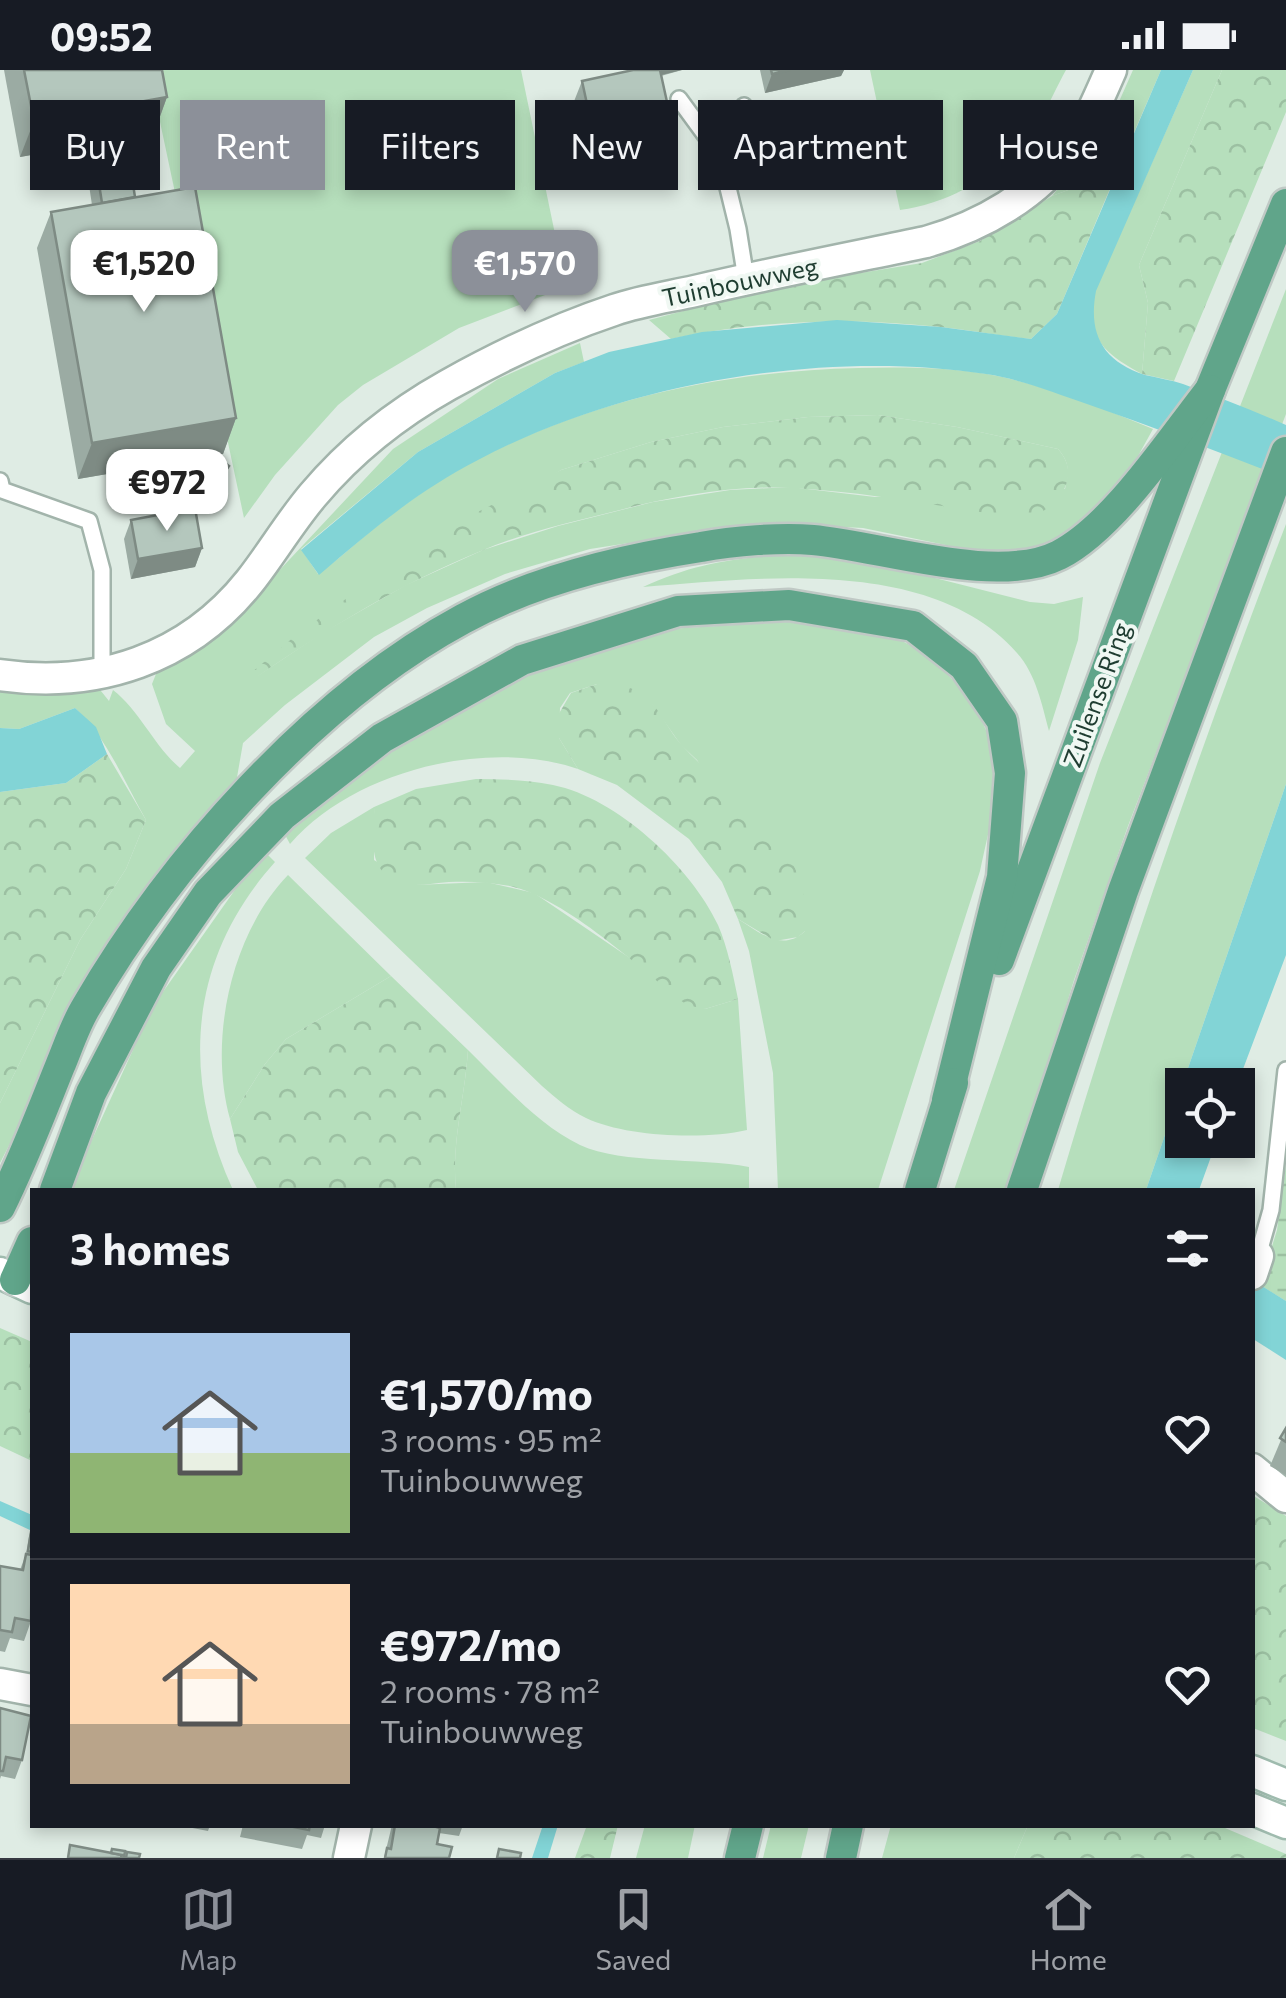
<!DOCTYPE html>
<html lang="en">
<head>
<meta charset="utf-8">
<style>
	:root { --surface:#171b24; --page:#242831; --text:#f1f3f6; --muted:#9ea1a6; --line:#363941; --accent:#8c9099 }
	body { margin:0; font-family:Commissioner,sans-serif; background:var(--page); color:var(--text); height:100vh; display:flex; flex-direction:column; font-size:38px; white-space:nowrap }
	* { box-sizing:border-box; margin:0 }
	p { font-size:32px; color:var(--muted) }
	.icon { flex:none; width:55px; height:55px; fill:none; stroke:currentColor; stroke-width:2; stroke-linecap:round; stroke-linejoin:round }
	.map { position:relative; flex:1; overflow:hidden }
	.sheet { position:absolute; left:30px; top:1118px; width:1225px; height:640px; display:flex; flex-direction:column; background:var(--surface); border-radius:0px; box-shadow:0 5px 15px #0003 }
	.sheet>* { flex:none }
	.guide { position:absolute; left:30px; top:30px; width:1228px; height:90px; display:flex; gap:20px }
	.tools { position:absolute; left:1165px; top:998px; display:grid; gap:20px }
	.tools a { display:grid; place-items:center; width:90px; height:90px; border-radius:0px; background:var(--surface); box-shadow:0 5px 15px #0003; font-size:50px }
	.price { position:absolute; translate:-50% -85px; padding:0 22px; border-radius:20px; background:#fff; color:#222; font-size:32px; line-height:65px; filter:drop-shadow(0 2px 5px #0008) }
	.price::after { content:''; position:absolute; left:50%; top:60px; width:30px; height:22px; margin-left:-15px; background:inherit; clip-path:polygon(0 0,100% 0,50% 100%) }
	.price.on { background:var(--accent); color:#fff }
	ul { padding:0; list-style:none }
	li { display:flex; align-items:center; gap:30px; height:250px; padding:0 40px }
	li+li { border-top:2px solid var(--line) }
	li span { display:grid; place-items:center; flex:none; width:280px; height:200px; border-radius:0px; color:#555 }
	li>.icon { margin-inline-start:auto }
	span .icon { width:120px; height:120px; fill:#fffc; stroke-width:1 }
	li b { font-size:42px }
	h2 { display:flex; justify-content:space-between; align-items:center; height:120px; padding:0 40px; font-size:42px }
	.chip { padding:0 35px; border-radius:0px; background:var(--surface); box-shadow:0 5px 15px #0003; font-size:35px; line-height:90px }
	.chip.on { background:var(--accent); color:#fff }
	.status { display:flex; justify-content:space-between; align-items:center; height:70px; padding:0 50px; background:var(--surface); direction:ltr }
	.status svg { height:28px; fill:currentColor }
	.menu { display:flex; justify-content:space-around; align-items:center; height:140px; border-top:2px solid var(--line); background:var(--surface); font-size:28px; color:var(--muted) }
	.menu a { display:grid; justify-items:center; gap:5px }
	.menu .on { color:var(--accent) }
	.map>svg:first-child { display:block }
</style>
</head>
<body>
<div class="status"><b>09:52</b><svg viewBox="0 0 49 12"><path d="M0 12V9h3v3zM5 12V6h3v6zM10 12V3h3v9zM15 12V0h3v12zM26 1h20v11H26zM47 4h2v5h-2z"/></svg></div>
<div class="map">
<svg width="1286" height="1788" viewBox="0 0 1286 1788">
	<defs>
		<pattern id="forest-crowns" width="20" height="18" patternUnits="userSpaceOnUse" patternTransform="scale(2.5)"><rect width="20" height="18" fill="#b6dfbc"/><path d="M2 6a3 3 0 1 1 6 0M12 15a3 3 0 1 1 6 0" fill="none" stroke="#9cc0a2"/></pattern>
		<pattern id="wetland-marsh" width="20" height="14" patternUnits="userSpaceOnUse" patternTransform="scale(2.5)"><rect width="20" height="14" fill="#b6dfbc"/><path d="M1 5h8M5 5V1M11 12h8M15 12V8" fill="none" stroke="#9cc0a2"/></pattern>
	</defs>
	<rect width="100%" height="100%" fill="#dfece4"/>
	<!-- green -->
	<g fill="#b6dfbc" fill-rule="evenodd">
		<path d="M149,0H521L566,217L459,258L363,315L338,335L275,405L244,448Z"/>
		<path d="M870,0H1066C1057,16 1050,33 1040,49C1011,97 956,133 900,140Z"/>
		<path d="M1133,0H1161L1117,102L1052,126L1106,61Z"/>
		<path d="M1193,0H1222L1139,195L1148,233L1142,304C1102,282 1086,268 1095,221Z"/>
		<path d="M1286,219V344L1128,756L1074,910L1010,1120H954L1100,693Z"/>
		<path d="M580,273L584,292L555,303L418,382L301,479L318,504C338,490 357,472 377,456C408,431 442,408 478,389C596,328 727,301 859,298C901,297 945,297 987,304C1044,314 1101,337 1153,359L1138,386L1094,441L1043,478L999,486L863,458L805,455L741,458L661,468L590,479L505,504L427,538L374,567L285,635L243,673L236,713L185,768L122,855L0,1093V1033L80,870L126,799L146,750C125,713 106,666 75,638L19,659L0,658V619L97,616L109,631L113,620C140,641 154,676 180,698L195,681L166,654L152,614L156,604L275,505L393,379L498,309ZM878,345L957,357L1058,379C1070,393 1069,402 1065,419L875,427L790,417L730,420L653,432L558,456L483,480L406,515L322,563L256,607L561,400L651,372L723,357L808,347Z"/>
		<path d="M1286,454V714L1146,1120H1058C1124,895 1202,673 1286,454Z"/>
		<path d="M791,484L852,487L1030,532L1054,534L1083,527L1078,570L1049,661C1042,635 1036,604 1017,583C932,486 758,508 643,517C694,493 736,488 791,484Z"/>
		<path d="M804,551C831,555 862,556 887,565C936,580 992,643 995,695C998,730 987,767 980,801L878,1120H778L773,1003L749,881L738,849C759,862 782,883 805,861L697,690L681,675L652,634L597,614L570,623L560,638L559,668L578,699C488,668 354,700 290,774L283,761L411,664L508,610L668,559Z"/>
		<path d="M374,737V790L415,815L486,812L534,823L705,939L738,929L747,1060C704,1070 626,1067 586,1048C569,1040 556,1028 542,1016L305,788L331,763Z"/>
		<path d="M263,780L275,792C189,888 180,1004 233,1120H69L153,936Z"/>
		<path d="M288,805L391,906L286,969L265,994L230,1049C208,970 231,864 288,805Z"/>
		<path d="M468,980C502,1013 537,1054 580,1075C623,1095 699,1087 749,1097V1120H456C451,1072 465,1028 468,980Z"/>
		<path d="M645,1755H695L688,1788H636Z"/>
		<path d="M771,1755H809L801,1788H763Z"/>
		<path d="M891,1755H1028L1014,1788H882Z"/>
	</g>
	<!-- forest -->
	<g fill="url(#forest-crowns)">
		<path d="M1222,0H1286V42L1174,311L1142,304L1148,233L1139,195Z"/>
		<path d="M1117,102L1057,244L1031,269C1000,266 970,260 940,257C851,247 758,250 671,269L649,250L774,217L922,193L980,171L1052,126Z"/>
		<path d="M878,345L957,357L1058,379C1084,407 1056,440 1026,449C949,438 870,422 792,418C736,415 674,426 620,440C573,452 525,462 481,481C401,513 328,559 256,607L251,603L295,566L436,463L561,400L651,372L723,357L808,347Z"/>
		<path d="M597,614C609,615 624,615 635,620C656,629 666,657 680,673C730,730 815,771 805,861L798,867L775,871L738,849L722,812L689,769L617,715L578,699L559,668L554,652L571,623Z"/>
		<path d="M107,684L146,750L126,799L80,870L0,1033V722L66,713Z"/>
		<path d="M476,709C502,709 527,710 553,715C617,728 691,797 718,855C728,878 733,905 738,929L705,939L687,935C639,898 567,829 510,816C489,812 469,811 449,812C432,813 411,819 396,811C365,796 375,766 374,737L416,719Z"/>
		<path d="M391,906L468,980C465,1028 451,1072 456,1120H258L238,1082L230,1049L265,994L286,969Z"/>
		<path d="M0,1258L32,1272V1391L0,1376Z"/>
		<path d="M1252,1425L1286,1446V1671L1253,1658Z"/>
		<path d="M587,1755H618L610,1788H575Z"/>
		<path d="M1028,1755H1218L1286,1784V1788H1014Z"/>
	</g>
	<!-- wetland -->
	<path fill="url(#wetland-marsh)" d="M1286,1094V1231L1260,1215L1277,1160Z"/>
	<!-- water -->
	<g fill="#82d4d6">
		<path d="M1161,0H1193L1096,221C1088,263 1102,291 1145,305C1158,308 1171,310 1183,314C1218,327 1252,340 1286,355V408C1220,383 1154,357 1087,334C1055,323 1020,309 986,304C823,279 623,313 478,390C419,420 369,462 319,505L301,480L418,382L555,303L609,282L702,262L837,250L941,257L1031,269L1057,244Z"/>
		<path d="M75,638L96,657L107,684L66,713L0,722V658L19,659Z"/>
		<path d="M1286,714V885L1237,1015H1182V1070H1217L1199,1120H1146Z"/>
		<path d="M1252,1210L1286,1231V1290L1253,1269Z"/>
		<path d="M0,1431L32,1445V1461L0,1446Z"/>
		<path d="M543,1755H558L548,1788H532Z"/>
	</g>
	<g fill="none" stroke-linecap="round" stroke-linejoin="round">
		<defs>
			<g id="service">
				<path d="M679,29L720,85L738,159L746,209"/>
				<path d="M720,85L744,36"/>
				<path d="M0,411L2,420L89,451L102,500V604"/>
				<path d="M1258,1186L1271,1140L1286,1000"/>
			</g>
			<g id="minor">
				<path d="M0,605C97,619 188,589 250,511C272,483 290,452 313,425C350,381 398,343 448,315C500,286 557,259 614,240C640,231 668,227 695,221C772,203 849,188 926,172C982,156 1037,125 1072,76C1088,54 1100,25 1111,0"/>
				<path d="M1252,1204L1258,1186"/>
				<path d="M1252,1399L1286,1427"/>
				<path d="M0,1614L32,1620"/>
				<path d="M349,1788L356,1755"/>
			</g>
			<g id="secondary">
				<path d="M0,1203L32,1218"/>
				<path d="M1252,1701L1286,1715"/>
				<path d="M1252,1739L1286,1753"/>
			</g>
			<g id="primary">
				<path d="M999,890L1210,320L1286,134"/>
				<path d="M55,1120L91,1023L156,898L208,823L282,746L382,668L522,590L678,541L789,535L913,556L964,596L1002,651L1010,703L1002,807L947,1030"/>
				<path d="M920,1120L953,1013"/>
				<path d="M1022,1120L1123,821L1286,382"/>
				<path d="M0,1137C23,1091 41,1043 60,996C68,977 75,955 86,937C171,791 313,630 463,549C532,511 623,489 701,477C733,471 781,467 813,470C880,476 998,516 1059,485C1114,457 1171,369 1210,320"/>
				<path d="M15,1210L32,1172"/>
				<path d="M740,1788L748,1755"/>
				<path d="M841,1788L848,1755"/>
			</g>
		</defs>
		<!-- service casing -->
		<use href="#service" stroke="#a2b4ab" stroke-width="20"/>
		<!-- minor casing -->
		<use href="#minor" stroke="#a2b4ab" stroke-width="35"/>
		<!-- secondary casing -->
		<use href="#secondary" stroke="#9fbbae" stroke-width="35"/>
		<!-- primary casing -->
		<use href="#primary" stroke="#c0c9c5" stroke-width="35"/>
		<!-- service -->
		<use href="#service" stroke="#fff" stroke-width="15"/>
		<!-- minor -->
		<use href="#minor" stroke="#fff" stroke-width="30"/>
		<!-- secondary -->
		<use href="#secondary" stroke="#fff" stroke-width="30"/>
		<!-- primary -->
		<use href="#primary" stroke="#60a58a" stroke-width="30"/>
	</g>
	<!-- wall -->
	<g fill="#9baba3">
		<path d="M4,0H162L167,27L154,63L20,87Z"/>
		<path d="M633,0H682L661,6L658,69L581,85L571,39L582,11Z"/>
		<path d="M760,0H844L841,6L765,23Z"/>
		<path d="M96,95L135,127L236,348L223,384L215,385L229,396L226,406L215,420L193,404L197,394L201,388L78,409L37,178L51,142L92,135L89,115Z"/>
		<path d="M131,450L202,478L195,497L131,509L124,469Z"/>
		<path d="M1286,1358V1405L1270,1396Z"/>
		<path d="M32,1456L31,1551L24,1571L10,1568L5,1582L0,1581V1496L20,1500L26,1484L29,1466Z"/>
		<path d="M0,1638L22,1690L15,1709L1,1706L0,1709Z"/>
		<path d="M177,1755H210L208,1761Z"/>
		<path d="M243,1755H325L321,1768L307,1765L302,1779L240,1767Z"/>
		<path d="M392,1755H463L459,1766L439,1763L437,1774L449,1788H384Z"/>
	</g>
	<!-- shaded-wall -->
	<g fill="#7e8b84">
		<path d="M648,0H682L645,9Z"/>
		<path d="M790,0H844L841,6L765,23L772,4Z"/>
		<path d="M167,27L154,63L20,87L34,51Z"/>
		<path d="M669,41L658,69L581,85L592,57Z"/>
		<path d="M236,348L223,384L78,409L92,373Z"/>
		<path d="M229,396L226,406L215,420L219,410Z"/>
		<path d="M202,478L195,497L131,509L138,489Z"/>
	</g>
	<!-- building -->
	<g fill="#b4c7bd" stroke="#7e8b84" stroke-width="2.5">
		<path d="M24,0H162L167,27L34,51Z"/>
		<path d="M633,0H660L669,41L592,57L582,11Z"/>
		<path d="M771,0H790L772,4Z"/>
		<path d="M129,89L135,127L102,133L96,95Z"/>
		<path d="M195,117L236,348L92,373L51,142Z"/>
		<path d="M207,379L229,396L219,410L197,394Z"/>
		<path d="M195,438L202,478L138,489L131,450Z"/>
		<path d="M1286,1358V1372L1280,1368Z"/>
		<path d="M32,1456V1482L28,1481Z"/>
		<path d="M26,1484L32,1485L31,1551L15,1548L12,1562L0,1560V1496L23,1500Z"/>
		<path d="M0,1638L31,1646L22,1690L6,1687L3,1701H0Z"/>
		<path d="M284,1755H310L309,1760Z"/>
		<path d="M395,1755H433V1756L440,1758L437,1774L452,1777L449,1788H385L387,1778L391,1779Z"/>
		<path d="M70,1775L122,1785L121,1788H68Z"/>
		<path d="M112,1779L125,1781L124,1788H121L122,1785L111,1783Z"/>
		<path d="M499,1779L521,1783L520,1788H497Z"/>
		<path d="M127,1782L140,1784L139,1788H126Z"/>
	</g>
	<g text-anchor="middle" stroke-width="8" stroke-linejoin="round" paint-order="stroke">
		<!-- street labels -->
		<g font-size="25" fill="#1f3d31" stroke="#f0f8f3">
			<text transform="translate(740 212) rotate(-12)" y="9">Tuinbouwweg</text>
			<text transform="translate(1097 625) rotate(-70)" y="9">Zuilense Ring</text>
		</g>
	</g>
</svg>
<div class="tools">
<a><svg class="icon" aria-label="locate" viewBox="0 0 24 24"><circle cx="12" cy="12" r="6"/><path d="M12 2v4M12 18v4M2 12h4M18 12h4"/></svg></a>
</div>
<b class="price" style="left:144px;top:245px">€1,520</b>
<b class="price on" style="left:525px;top:245px">€1,570</b>
<b class="price" style="left:167px;top:464px">€972</b>
<div class="guide">
<a class="chip">Buy</a>
<a class="chip on">Rent</a>
<a class="chip">Filters</a>
<a class="chip">New</a>
<a class="chip">Apartment</a>
<a class="chip">House</a>
</div>
<section class="sheet">
<h2>3 homes<svg class="icon" aria-label="filters" viewBox="0 0 24 24"><path d="M4 7h16M4 17h16"/><circle cx="9" cy="7" r="2"/><circle cx="15" cy="17" r="2"/></svg></h2>
<ul>
<li><span style="background:linear-gradient(#a9c7e8 60%,#8fb573 0)"><svg class="icon" aria-label="home" viewBox="0 0 24 24"><path d="M3 11l9-7 9 7M6 9v11h12V9"/></svg></span><div><b>€1,570/mo</b><p>3 rooms · 95 m²</p><p>Tuinbouwweg</p></div><svg class="icon" aria-label="heart" viewBox="0 0 24 24"><path d="M12 20l-8-8c-3-5 5-10 8-4 3-6 11-1 8 4z"/></svg></li>
<li><span style="background:linear-gradient(#ffd9b3 70%,#b9a48a 0)"><svg class="icon" aria-label="home" viewBox="0 0 24 24"><path d="M3 11l9-7 9 7M6 9v11h12V9"/></svg></span><div><b>€972/mo</b><p>2 rooms · 78 m²</p><p>Tuinbouwweg</p></div><svg class="icon" aria-label="heart" viewBox="0 0 24 24"><path d="M12 20l-8-8c-3-5 5-10 8-4 3-6 11-1 8 4z"/></svg></li>
</ul>
</section>
</div>
<nav class="menu">
<a class="on"><svg class="icon" aria-label="map" viewBox="0 0 24 24"><path d="M3 6l6-2 6 2 6-2v14l-6 2-6-2-6 2zM9 4v14M15 6v14"/></svg>Map</a>
<a><svg class="icon" aria-label="saved" viewBox="0 0 24 24"><path d="M7 4h10v16l-5-4-5 4z"/></svg>Saved</a>
<a><svg class="icon" aria-label="home" viewBox="0 0 24 24"><path d="M3 11l9-7 9 7M6 9v11h12V9"/></svg>Home</a>
</nav>
</body>
</html>
